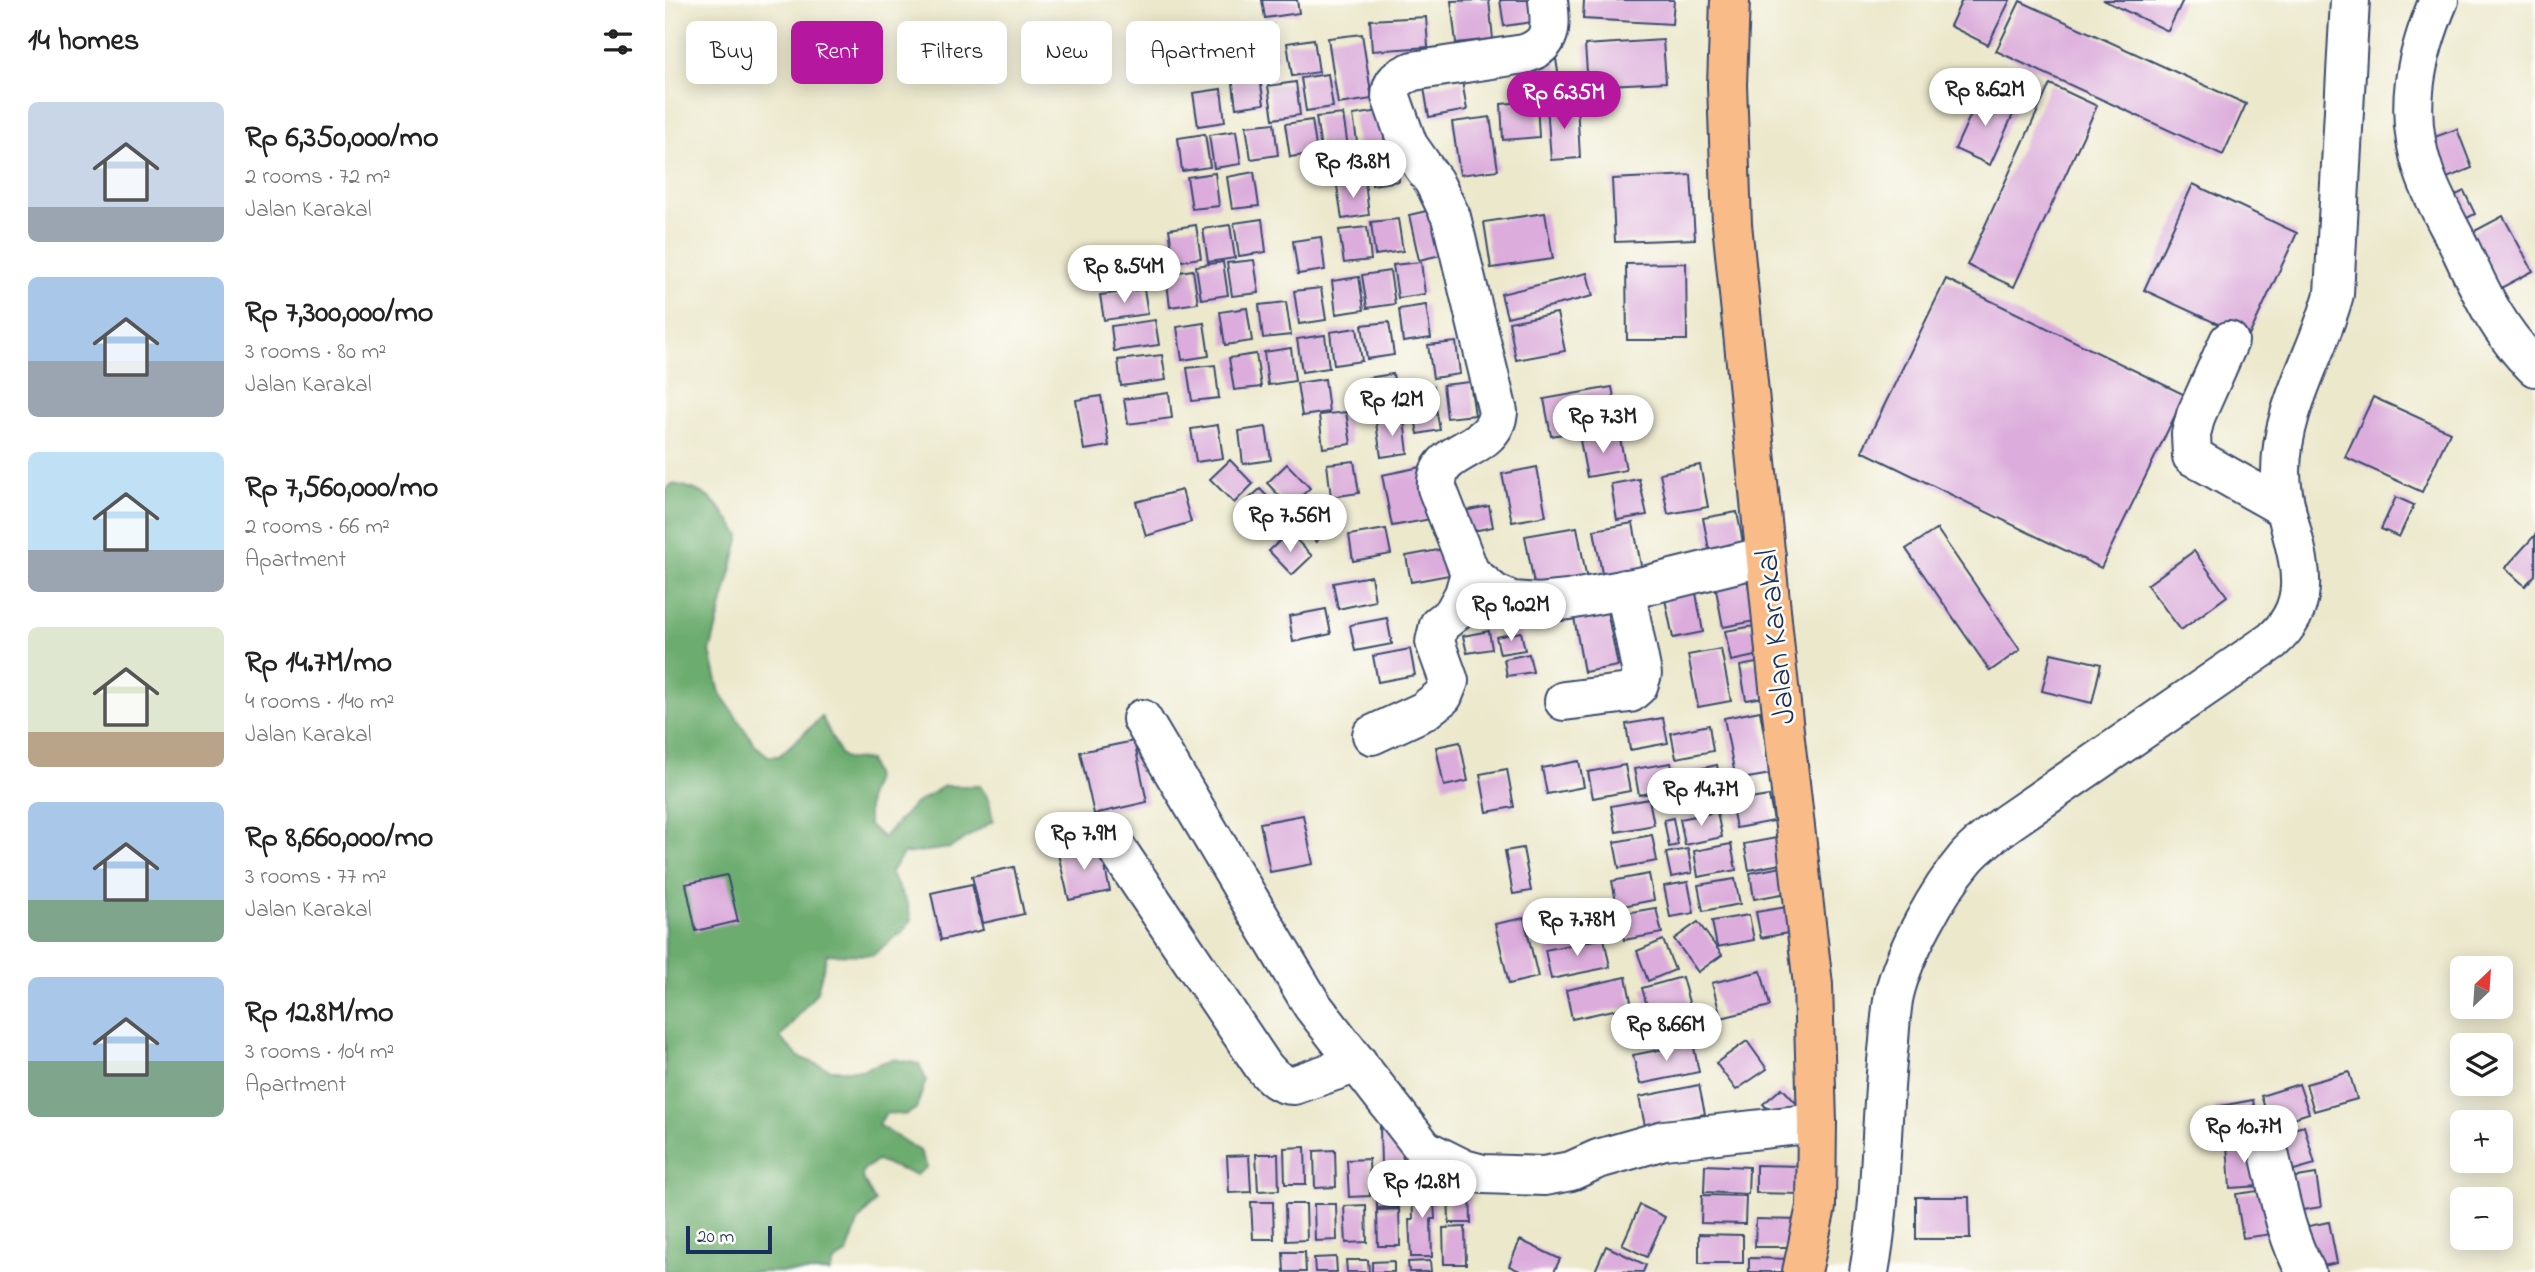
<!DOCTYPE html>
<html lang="en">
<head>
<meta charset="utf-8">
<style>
	:root { --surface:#fff; --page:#f2f2f2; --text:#222; --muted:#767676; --accent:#b5179e }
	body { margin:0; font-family:"Indie Flower",sans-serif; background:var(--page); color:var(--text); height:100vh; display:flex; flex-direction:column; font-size:26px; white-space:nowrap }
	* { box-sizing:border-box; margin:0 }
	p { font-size:23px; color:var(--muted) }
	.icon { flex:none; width:38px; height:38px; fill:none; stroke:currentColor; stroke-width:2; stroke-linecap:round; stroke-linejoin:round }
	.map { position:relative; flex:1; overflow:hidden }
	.panel { display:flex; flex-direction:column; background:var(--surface); width:665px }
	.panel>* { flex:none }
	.banner { position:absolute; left:21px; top:21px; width:665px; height:63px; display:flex; gap:14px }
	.needle { width:46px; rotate:25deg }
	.buttons { position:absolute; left:1785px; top:956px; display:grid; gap:14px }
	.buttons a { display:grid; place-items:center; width:63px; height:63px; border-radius:10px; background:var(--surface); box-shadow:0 4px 18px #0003; font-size:35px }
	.scale { position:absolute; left:21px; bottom:18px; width:86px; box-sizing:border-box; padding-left:7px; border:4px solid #1b2f5e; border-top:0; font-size:19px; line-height:24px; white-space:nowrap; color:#1b2f5e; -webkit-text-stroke:5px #fdfcf7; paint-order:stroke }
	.price { position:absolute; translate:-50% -60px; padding:0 16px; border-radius:24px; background:#fff; color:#222; font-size:23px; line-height:46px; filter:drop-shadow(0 2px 4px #0008) }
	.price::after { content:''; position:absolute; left:50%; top:42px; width:21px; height:16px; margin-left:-10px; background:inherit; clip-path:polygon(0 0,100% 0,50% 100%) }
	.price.active { background:var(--accent); color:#fff }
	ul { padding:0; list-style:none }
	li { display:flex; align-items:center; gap:21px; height:175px; padding:0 28px }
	li span { display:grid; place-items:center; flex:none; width:196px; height:140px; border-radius:10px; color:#555 }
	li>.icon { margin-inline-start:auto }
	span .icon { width:84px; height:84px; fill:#fffc; stroke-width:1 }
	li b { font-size:30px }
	h2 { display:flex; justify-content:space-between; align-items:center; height:84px; padding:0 28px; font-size:30px }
	.pill { padding:0 24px; border-radius:10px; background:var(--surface); box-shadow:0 4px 18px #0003; font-size:24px; line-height:63px }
	.pill.active { background:var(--accent); color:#fff }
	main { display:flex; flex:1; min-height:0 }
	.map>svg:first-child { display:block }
</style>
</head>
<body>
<main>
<section class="panel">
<h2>14 homes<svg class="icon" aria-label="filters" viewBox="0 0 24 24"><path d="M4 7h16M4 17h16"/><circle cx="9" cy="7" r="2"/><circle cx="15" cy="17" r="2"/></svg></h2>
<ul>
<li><span style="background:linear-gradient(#c9d6e8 75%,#9aa5b1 0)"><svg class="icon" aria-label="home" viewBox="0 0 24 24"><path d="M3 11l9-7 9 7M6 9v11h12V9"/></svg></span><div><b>Rp 6,350,000/mo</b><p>2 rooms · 72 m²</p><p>Jalan Karakal</p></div></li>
<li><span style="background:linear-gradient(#a9c7e8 60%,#9aa5b1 0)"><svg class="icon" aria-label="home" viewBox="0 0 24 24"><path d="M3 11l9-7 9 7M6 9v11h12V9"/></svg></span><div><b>Rp 7,300,000/mo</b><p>3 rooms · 80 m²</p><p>Jalan Karakal</p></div></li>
<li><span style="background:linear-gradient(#bfe0f5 70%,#9aa5b1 0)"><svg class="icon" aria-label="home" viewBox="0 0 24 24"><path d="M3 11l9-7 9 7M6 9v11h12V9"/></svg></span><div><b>Rp 7,560,000/mo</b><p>2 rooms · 66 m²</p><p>Apartment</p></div></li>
<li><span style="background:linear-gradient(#dfe7d0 75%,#b9a48a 0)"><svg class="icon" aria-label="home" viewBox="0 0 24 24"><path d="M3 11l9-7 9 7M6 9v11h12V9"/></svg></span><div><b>Rp 14.7M/mo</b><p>4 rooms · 140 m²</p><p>Jalan Karakal</p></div></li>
<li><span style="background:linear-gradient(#a9c7e8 70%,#7fa58c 0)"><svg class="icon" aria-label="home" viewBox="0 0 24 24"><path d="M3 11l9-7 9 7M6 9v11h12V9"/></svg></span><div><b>Rp 8,660,000/mo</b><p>3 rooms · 77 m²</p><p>Jalan Karakal</p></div></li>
<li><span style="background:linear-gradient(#a9c7e8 60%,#7fa58c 0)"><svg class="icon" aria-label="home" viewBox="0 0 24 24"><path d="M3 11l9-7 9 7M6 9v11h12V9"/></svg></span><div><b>Rp 12.8M/mo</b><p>3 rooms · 104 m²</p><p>Apartment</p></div></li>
</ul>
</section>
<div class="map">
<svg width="1870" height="1272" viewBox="0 0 1870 1272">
	<rect width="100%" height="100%" fill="#fdfcf7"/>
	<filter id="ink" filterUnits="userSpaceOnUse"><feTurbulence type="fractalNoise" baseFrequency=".0143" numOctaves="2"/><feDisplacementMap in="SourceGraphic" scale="14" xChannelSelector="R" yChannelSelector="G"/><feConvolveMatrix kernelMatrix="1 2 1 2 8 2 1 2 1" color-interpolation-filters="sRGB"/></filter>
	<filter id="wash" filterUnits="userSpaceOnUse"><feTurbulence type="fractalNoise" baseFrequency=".00686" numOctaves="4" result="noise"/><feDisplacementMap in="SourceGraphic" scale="28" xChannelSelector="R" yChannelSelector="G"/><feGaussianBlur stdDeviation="1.57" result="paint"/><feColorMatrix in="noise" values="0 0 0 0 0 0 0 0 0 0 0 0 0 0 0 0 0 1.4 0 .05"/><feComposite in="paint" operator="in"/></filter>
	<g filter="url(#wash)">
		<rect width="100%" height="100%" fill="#ece8cc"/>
		<!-- forest -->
		<path fill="#6cac6e" stroke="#446e66" stroke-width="2" d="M7,484C44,488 56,508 75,536L45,652L55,693L90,745L103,756H114L157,717L175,754L182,759L204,760L210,778L203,798V824L218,838L248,805L279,786H315L324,800L328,821L285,848L238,854L225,873L243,905L246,920L239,930L208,955L162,954L152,992L115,1038L134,1057L166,1070H196L228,1059L254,1064L261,1080L251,1109L240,1115L221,1113L213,1125L255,1151L262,1167L251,1175L212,1161L198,1170L197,1177L210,1202L194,1220L182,1253L169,1262L165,1272H0V491Z"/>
		<g id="blocks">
			<!-- building -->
			<g fill="#dcaddc">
				<path d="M597,0H632L634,13L600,18Z"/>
				<path d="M824,0L828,39L791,43L786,1Z"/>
				<path d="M835,0H864L868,22L839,26Z"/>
				<path d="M919,0H1009L1007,24L918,19Z"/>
				<path d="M1297,0H1345L1323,45L1285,26Z"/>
				<path d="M1438,0H1518L1503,31Z"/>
				<path d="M1355,1L1581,104L1558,155L1331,51Z"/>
				<path d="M761,17L763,47L707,51L705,20Z"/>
				<path d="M574,24L579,57L552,61L547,28Z"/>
				<path d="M608,25L613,58L585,62L581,29Z"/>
				<path d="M697,34L707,99L673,104L663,38Z"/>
				<path d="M649,39L654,72L627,76L622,43Z"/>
				<path d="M998,40L1001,82L923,86L920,45Z"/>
				<path d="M891,59L895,85L861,91L856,65Z"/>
				<path d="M594,72L599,104L571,108L567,75Z"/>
				<path d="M663,74L668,107L641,111L636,78Z"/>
				<path d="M797,81L802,110L764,117L759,88Z"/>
				<path d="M631,82L635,115L608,119L603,86Z"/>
				<path d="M1385,84L1432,106L1349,287L1302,265Z"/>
				<path d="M556,89L560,122L533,126L528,93Z"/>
				<path d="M1316,92L1351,108L1325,165L1290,149Z"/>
				<path d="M872,101L874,137L838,140L836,104Z"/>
				<path d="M912,103L915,158L886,160L882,105Z"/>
				<path d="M716,111L720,144L693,148L688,115Z"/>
				<path d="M678,114L683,147L656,150L651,117Z"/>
				<path d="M825,117L833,170L795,175L787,122Z"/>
				<path d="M647,120L652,153L625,157L620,124Z"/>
				<path d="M609,123L613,155L586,159L581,126Z"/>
				<path d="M1792,129L1807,168L1777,180L1761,140Z"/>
				<path d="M571,131L576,164L549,168L544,135Z"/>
				<path d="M540,134L545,167L517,171L513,138Z"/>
				<path d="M730,148L734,181L707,185L702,152Z"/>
				<path d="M589,172L594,206L567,209L562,177Z"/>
				<path d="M550,173L554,206L527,209L522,177Z"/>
				<path d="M1026,175L1030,239L950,242L947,179Z"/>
				<path d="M700,182L704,215L677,219L672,186Z"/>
				<path d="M1528,184L1632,233L1583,338L1479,290Z"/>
				<path d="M1799,191L1810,214L1792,223L1781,200Z"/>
				<path d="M779,207L789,252L754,260L744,215Z"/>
				<path d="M880,213L888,259L826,268L819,222Z"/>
				<path d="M1838,216L1868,271L1836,288L1806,233Z"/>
				<path d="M597,219L601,252L574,256L569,223Z"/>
				<path d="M733,219L738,251L710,255L706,222Z"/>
				<path d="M531,225L536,258L509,262L504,229Z"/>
				<path d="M565,225L570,258L543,262L538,229Z"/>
				<path d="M702,227L706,260L679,263L674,230Z"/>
				<path d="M656,237L660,270L633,274L628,241Z"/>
				<path d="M589,260L594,293L567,296L562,263Z"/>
				<path d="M558,262L563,295L536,299L531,266Z"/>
				<path d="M756,262L760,294L733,298L728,265Z"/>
				<path d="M1021,263L1022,340H962L961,264Z"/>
				<path d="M528,270L533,303L505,307L501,274Z"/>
				<path d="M725,271L730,304L702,308L697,275Z"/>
				<path d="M922,273L928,296L842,317L836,294Z"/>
				<path d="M694,277L699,310L671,314L667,281Z"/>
				<path d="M1281,279L1520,395L1436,568L1197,451Z"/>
				<path d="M656,288L661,320L634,324L629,291Z"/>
				<path d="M479,289L483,314L439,320L435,295Z"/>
				<path d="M621,302L626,335L598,338L594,305Z"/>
				<path d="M761,305L766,338L738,342L734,309Z"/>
				<path d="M582,308L587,341L560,345L555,312Z"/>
				<path d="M892,313L900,351L851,360L844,322Z"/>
				<path d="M490,320L494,345L449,351L446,326Z"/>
				<path d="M724,322L729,355L702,359L697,325Z"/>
				<path d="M539,323L544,356L517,360L512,327Z"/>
				<path d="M692,328L697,361L669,365L665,332Z"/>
				<path d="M660,335L664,368L637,372L632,339Z"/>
				<path d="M791,342L795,374L768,378L763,345Z"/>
				<path d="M626,348L630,381L603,385L599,352Z"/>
				<path d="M591,354L596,387L569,390L564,358Z"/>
				<path d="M497,355L501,380L456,386L453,360Z"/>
				<path d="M550,365L554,398L527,401L522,368Z"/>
				<path d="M728,374L733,407L706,411L702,378Z"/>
				<path d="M660,379L664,412L637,416L632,383Z"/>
				<path d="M805,382L810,415L782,418L778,385Z"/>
				<path d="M769,386L771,402L758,404L756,388Z"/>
				<path d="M947,387L954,424L886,436L879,399Z"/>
				<path d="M504,393L507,418L463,424L459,399Z"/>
				<path d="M436,396L444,446L419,450L411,400Z"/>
				<path d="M1708,397L1785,432L1757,492L1680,457Z"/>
				<path d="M771,408L775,430L753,434L749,412Z"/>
				<path d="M681,412L686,444L658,448L654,415Z"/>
				<path d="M739,420L743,453L716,457L711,423Z"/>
				<path d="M553,425L558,458L531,462L526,429Z"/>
				<path d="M601,427L606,460L578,464L574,431Z"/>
				<path d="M954,433L961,470L922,477L915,440Z"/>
				<path d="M565,460L588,484L569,503L545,479Z"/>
				<path d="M689,461L694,493L666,497L662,464Z"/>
				<path d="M622,464L645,488L625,507L602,483Z"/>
				<path d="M1035,465L1043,507L1003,514L995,473Z"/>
				<path d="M756,467L766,519L727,526L717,475Z"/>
				<path d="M872,467L881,516L847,522L837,474Z"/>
				<path d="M974,479L982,515L952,520L946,484Z"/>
				<path d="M595,489L618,513L598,532L575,507Z"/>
				<path d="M517,490L526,522L481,536L471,502Z"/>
				<path d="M1731,497L1749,505L1734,537L1716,529Z"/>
				<path d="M647,499L671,523L651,542L628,517Z"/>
				<path d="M824,506L828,527L798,533L794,512Z"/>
				<path d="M1072,512L1080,553L1046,560L1038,518Z"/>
				<path d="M968,523L977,571L938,579L929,530Z"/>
				<path d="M912,527L922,580L870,589L860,536Z"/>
				<path d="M721,529L726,554L688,561L684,535Z"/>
				<path d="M1272,529L1355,650L1325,671L1241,549Z"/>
				<path d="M624,532L647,556L627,575L604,551Z"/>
				<path d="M1870,535V575L1860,586L1840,568Z"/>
				<path d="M779,549L784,575L746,582L741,556Z"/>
				<path d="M1529,551L1562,596L1516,630L1482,585Z"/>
				<path d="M706,576L710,601L673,609L668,583Z"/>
				<path d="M1082,579L1090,621L1058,627L1050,584Z"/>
				<path d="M1031,593L1038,632L1008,638L1000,599Z"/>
				<path d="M826,603L830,620L805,625L801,608Z"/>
				<path d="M941,606L953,666L919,672L908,612Z"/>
				<path d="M661,609L666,634L628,642L624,616Z"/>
				<path d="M722,618L727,644L690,651L685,625Z"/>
				<path d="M1090,626L1095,655L1066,661L1060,631Z"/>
				<path d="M824,631L827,649L802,653L798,636Z"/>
				<path d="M856,632L860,650L835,654L831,637Z"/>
				<path d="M745,649L750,675L713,682L708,656Z"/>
				<path d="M1056,649L1066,701L1033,707L1023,655Z"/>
				<path d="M1386,653L1436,664L1427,703L1377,691Z"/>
				<path d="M864,654L868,672L842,676L839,659Z"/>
				<path d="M1097,662L1104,696L1081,700L1075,666Z"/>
				<path d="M1095,711L1106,774L1071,780L1059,718Z"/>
				<path d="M998,718L1003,743L965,750L961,724Z"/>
				<path d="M1044,725L1048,751L1011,758L1006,733Z"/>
				<path d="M469,741L482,802L429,814L415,752Z"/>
				<path d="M795,742L803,781L779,786L771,747Z"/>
				<path d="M914,761L919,787L882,794L877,768Z"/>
				<path d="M1006,763L1011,788L974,795L969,769Z"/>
				<path d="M960,765L965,791L928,798L923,772Z"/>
				<path d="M1052,765L1057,791L1020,798L1015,773Z"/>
				<path d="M842,769L849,807L822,812L815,774Z"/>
				<path d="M1104,796L1109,821L1071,828L1066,802Z"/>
				<path d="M984,799L989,825L951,832L946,806Z"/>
				<path d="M1052,812L1057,837L1020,845L1015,819Z"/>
				<path d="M638,815L648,864L605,872L595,823Z"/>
				<path d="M1008,818L1013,845L1004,847L999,820Z"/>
				<path d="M987,835L992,861L954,868L949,842Z"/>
				<path d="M1117,837L1121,863L1084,870L1079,844Z"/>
				<path d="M1066,844L1071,870L1033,877L1029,851Z"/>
				<path d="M435,845L445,891L404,900L393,854Z"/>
				<path d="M858,848L866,891L848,894L840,851Z"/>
				<path d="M1023,849L1027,873L1006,877L1001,853Z"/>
				<path d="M1122,866L1127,892L1089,899L1085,873Z"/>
				<path d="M349,867L359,914L318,923L307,876Z"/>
				<path d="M984,874L989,900L952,907L947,881Z"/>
				<path d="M62,875L73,921L31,931L21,884Z"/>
				<path d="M1070,879L1075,904L1038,911L1033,885Z"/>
				<path d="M1023,882L1029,913L1005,917L999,886Z"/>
				<path d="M307,884L318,930L276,940L266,893Z"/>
				<path d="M1128,906L1134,931L1096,938L1091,912Z"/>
				<path d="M991,908L997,933L959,940L954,914Z"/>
				<path d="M1084,915L1089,940L1052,947L1047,921Z"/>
				<path d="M859,918L873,977L844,984L830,924Z"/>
				<path d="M1033,922L1057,955L1033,972L1009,939Z"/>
				<path d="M939,938L945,967L886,979L880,950Z"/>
				<path d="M998,940L1010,970L983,981L972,951Z"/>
				<path d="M1096,971L1105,1006L1056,1018L1047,983Z"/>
				<path d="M961,977L967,1006L907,1019L901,990Z"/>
				<path d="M1017,977L1028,1017L988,1028L977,988Z"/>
				<path d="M1082,1041L1102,1069L1071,1090L1051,1063Z"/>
				<path d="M1028,1043L1034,1072L975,1084L968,1055Z"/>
				<path d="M1684,1072L1692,1099L1649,1111L1641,1084Z"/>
				<path d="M1634,1084L1644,1113L1606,1125L1596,1096Z"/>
				<path d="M1034,1085L1040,1114L980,1126L974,1097Z"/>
				<path d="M1117,1088L1132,1104L1114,1121L1098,1104Z"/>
				<path d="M1588,1100L1594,1131L1556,1139L1550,1107Z"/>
				<path d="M736,1126L738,1163L716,1164L715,1127Z"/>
				<path d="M1639,1126L1650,1164L1622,1172L1611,1134Z"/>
				<path d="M1593,1142L1596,1186L1565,1188L1562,1144Z"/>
				<path d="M640,1147L641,1184H620L619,1148Z"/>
				<path d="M670,1150L671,1187L650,1188L649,1151Z"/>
				<path d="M591,1154H613L614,1190L593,1191Z"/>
				<path d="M584,1155L586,1192L564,1193L562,1156Z"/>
				<path d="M704,1159L705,1196L684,1197L682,1160Z"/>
				<path d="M1040,1165L1084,1167L1083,1194L1039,1192Z"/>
				<path d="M1091,1165L1135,1166V1194L1091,1193Z"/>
				<path d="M733,1170L734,1207L712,1208L711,1171Z"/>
				<path d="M1651,1174L1656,1207L1631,1211L1626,1178Z"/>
				<path d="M768,1182L770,1219H766L767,1257H746L744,1220H748L747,1183Z"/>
				<path d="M783,1186H805L806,1223H784Z"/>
				<path d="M1600,1190L1607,1234L1578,1238L1571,1194Z"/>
				<path d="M1037,1195L1081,1196L1080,1224L1036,1223Z"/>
				<path d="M1251,1197H1304L1305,1239H1251Z"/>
				<path d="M586,1202H608L609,1239H588Z"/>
				<path d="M620,1204H641L642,1240L621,1241Z"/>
				<path d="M649,1204H671L672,1240L650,1241Z"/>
				<path d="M701,1205L702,1242L681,1243L679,1206Z"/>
				<path d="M975,1205L1000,1217L982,1257L957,1245Z"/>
				<path d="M734,1209L735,1246H713L712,1210Z"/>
				<path d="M1091,1219L1135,1220L1134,1247H1090Z"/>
				<path d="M1664,1222L1672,1263L1643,1269L1634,1228Z"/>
				<path d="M800,1227L801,1264H779L778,1228Z"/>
				<path d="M1034,1234L1078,1235V1263H1034Z"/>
				<path d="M855,1240L895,1259L889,1272H857L844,1266Z"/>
				<path d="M941,1246L981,1265L978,1272L930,1271Z"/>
				<path d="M618,1252H640L641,1272H619Z"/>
				<path d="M671,1257L672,1272H650L649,1258Z"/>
				<path d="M1084,1258L1129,1259V1272H1084Z"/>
				<path d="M681,1260H703L704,1272H682Z"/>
				<path d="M729,1261V1272H707V1262Z"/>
				<path d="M765,1261L766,1272H744L743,1262Z"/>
			</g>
		</g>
	</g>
	<g filter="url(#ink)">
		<use href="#blocks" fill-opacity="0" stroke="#3a4b6e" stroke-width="2"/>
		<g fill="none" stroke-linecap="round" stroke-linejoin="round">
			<defs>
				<g id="minor">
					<path d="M883,0C886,27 888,45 859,54L748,71C734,77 726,81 726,97L743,145L769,182L786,217L833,412C829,454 768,446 772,488L805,573L829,593L847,601L874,603L903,600L979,586L1101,556"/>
					<path d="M1774,0C1750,57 1738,111 1759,172C1768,199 1784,225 1796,250C1817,295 1834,332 1870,367"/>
					<path d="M1564,341L1531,415L1526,434L1527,456L1621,509"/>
					<path d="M899,701L965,693L973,686L977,674L960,589"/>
					<path d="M477,719L647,1005L759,1149L799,1169L818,1174L879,1176L906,1171L933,1159L999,1140L1152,1123"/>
					<path d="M707,735L759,711L778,696L784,681L770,642L774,625L788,614L799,594L805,573"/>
					<path d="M446,840L598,1066C607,1077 615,1085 629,1085L693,1063"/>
					<path d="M1600,1137C1612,1181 1618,1232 1641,1272"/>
					<path d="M1204,1272C1218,1196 1215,1119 1224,1042C1225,1027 1226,1010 1229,995C1239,952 1273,891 1301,858C1313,844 1328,834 1342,823L1607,641C1664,591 1617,535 1616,472C1616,407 1653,355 1669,294L1685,0"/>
				</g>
				<path id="major" d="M1065,0L1062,85L1067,224L1111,660L1148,985L1152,1123L1151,1207L1137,1272"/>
			</defs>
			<!-- minor casing -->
			<use href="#minor" stroke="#3a4b6e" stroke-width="42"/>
			<!-- major casing -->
			<use href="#major" stroke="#3a4b6e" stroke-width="42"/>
			<!-- minor -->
			<use href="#minor" stroke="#fff" stroke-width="38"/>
			<!-- major -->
			<use href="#major" stroke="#f9bc89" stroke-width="38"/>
		</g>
	</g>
	<g text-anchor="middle" stroke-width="5" stroke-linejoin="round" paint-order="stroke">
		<!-- street labels -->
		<g font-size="32" fill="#1b2f5e" stroke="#fdfcf7">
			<text transform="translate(1109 637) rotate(-96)" y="11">Jalan Karakal</text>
		</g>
	</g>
</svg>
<div class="buttons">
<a><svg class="needle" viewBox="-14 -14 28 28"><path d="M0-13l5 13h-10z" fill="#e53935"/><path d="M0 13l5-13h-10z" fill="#767676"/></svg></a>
<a><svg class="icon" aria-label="layers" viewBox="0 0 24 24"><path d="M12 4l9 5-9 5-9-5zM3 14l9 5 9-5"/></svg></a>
<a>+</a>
<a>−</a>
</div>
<div class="scale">20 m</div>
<b class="price" style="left:1320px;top:128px">Rp 8.62M</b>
<b class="price active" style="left:899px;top:131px">Rp 6.35M</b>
<b class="price" style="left:688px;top:200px">Rp 13.8M</b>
<b class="price" style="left:459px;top:305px">Rp 8.54M</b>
<b class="price" style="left:727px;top:438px">Rp 12M</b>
<b class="price" style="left:938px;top:455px">Rp 7.3M</b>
<b class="price" style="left:625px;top:554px">Rp 7.56M</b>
<b class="price" style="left:846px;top:643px">Rp 9.02M</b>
<b class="price" style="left:1036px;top:828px">Rp 14.7M</b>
<b class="price" style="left:419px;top:872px">Rp 7.9M</b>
<b class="price" style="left:912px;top:958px">Rp 7.78M</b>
<b class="price" style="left:1001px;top:1063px">Rp 8.66M</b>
<b class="price" style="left:1579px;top:1165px">Rp 10.7M</b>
<b class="price" style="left:757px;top:1220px">Rp 12.8M</b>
<div class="banner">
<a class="pill">Buy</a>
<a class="pill active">Rent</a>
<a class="pill">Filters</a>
<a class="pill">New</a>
<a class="pill">Apartment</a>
</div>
</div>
</main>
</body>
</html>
